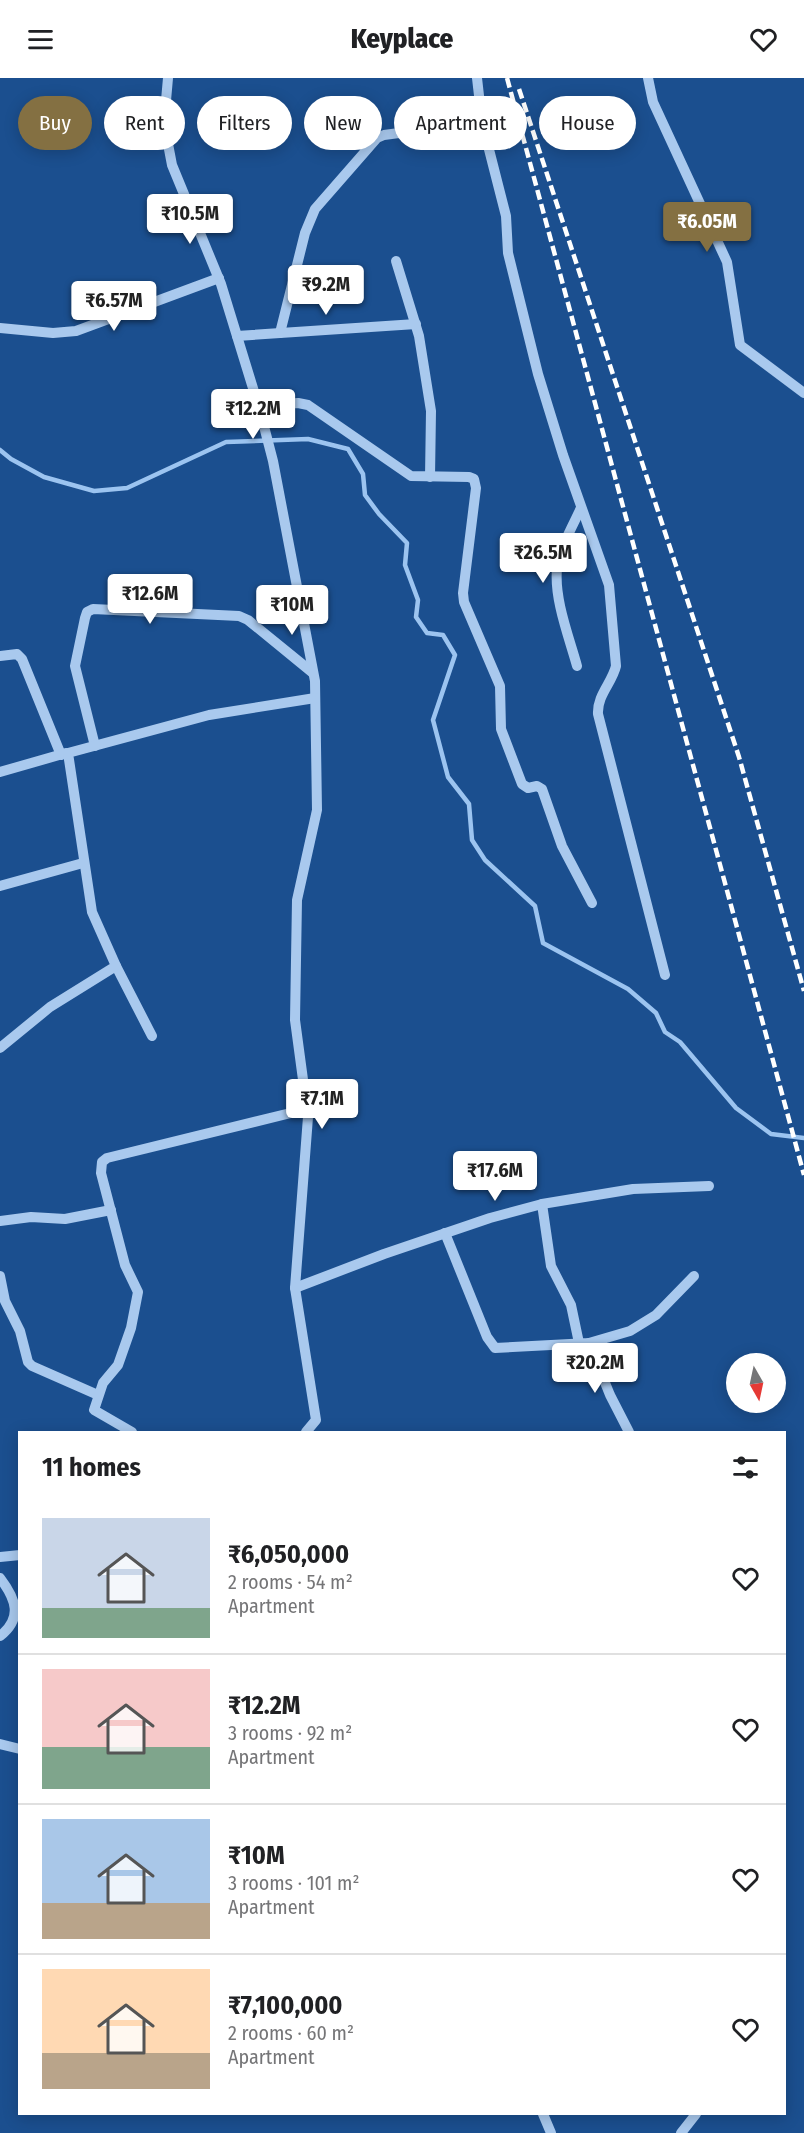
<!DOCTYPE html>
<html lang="en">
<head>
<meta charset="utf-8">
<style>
	:root { --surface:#fff; --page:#f2f2f2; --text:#202124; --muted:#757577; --line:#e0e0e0; --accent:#847042 }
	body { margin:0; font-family:"Fira Sans Condensed",sans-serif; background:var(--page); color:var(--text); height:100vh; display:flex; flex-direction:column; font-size:22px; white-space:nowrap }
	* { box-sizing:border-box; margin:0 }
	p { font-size:20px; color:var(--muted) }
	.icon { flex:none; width:33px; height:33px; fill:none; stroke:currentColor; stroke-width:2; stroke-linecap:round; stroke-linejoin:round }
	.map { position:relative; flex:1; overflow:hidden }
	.details { position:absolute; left:18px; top:1353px; width:768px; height:684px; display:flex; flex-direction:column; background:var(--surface); border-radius:0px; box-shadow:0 3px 15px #0003 }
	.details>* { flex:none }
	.hud { position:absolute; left:18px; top:18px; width:768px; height:54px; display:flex; gap:12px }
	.needle { width:39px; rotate:171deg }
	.tools { position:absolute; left:726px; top:1275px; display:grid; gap:12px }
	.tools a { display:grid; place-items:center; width:60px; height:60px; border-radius:50%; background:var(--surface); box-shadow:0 3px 15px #0003; font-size:30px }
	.price { position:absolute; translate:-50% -51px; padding:0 14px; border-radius:6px; background:#fff; color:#222; font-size:20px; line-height:39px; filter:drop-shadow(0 2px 3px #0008) }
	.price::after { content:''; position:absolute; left:50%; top:36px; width:18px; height:14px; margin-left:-9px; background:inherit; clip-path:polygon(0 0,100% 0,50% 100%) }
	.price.active { background:var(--accent); color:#fff }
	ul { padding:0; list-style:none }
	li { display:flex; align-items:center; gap:18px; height:150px; padding:0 24px }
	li+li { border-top:2px solid var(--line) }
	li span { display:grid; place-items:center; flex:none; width:168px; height:120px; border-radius:0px; color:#555 }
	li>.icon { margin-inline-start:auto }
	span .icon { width:72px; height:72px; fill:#fffc; stroke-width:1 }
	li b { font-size:26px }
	h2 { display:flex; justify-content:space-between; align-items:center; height:72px; padding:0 24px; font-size:26px }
	.chip { padding:0 21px; border-radius:27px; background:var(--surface); box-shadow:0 3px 15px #0003; font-size:21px; line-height:54px }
	.chip.active { background:var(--accent); color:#fff }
	header { display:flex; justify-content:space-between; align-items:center; height:78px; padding:0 24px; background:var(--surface); font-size:27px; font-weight:800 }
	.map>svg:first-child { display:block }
</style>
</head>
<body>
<header><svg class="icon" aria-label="menu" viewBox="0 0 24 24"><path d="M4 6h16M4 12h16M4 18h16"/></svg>Keyplace<svg class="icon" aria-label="heart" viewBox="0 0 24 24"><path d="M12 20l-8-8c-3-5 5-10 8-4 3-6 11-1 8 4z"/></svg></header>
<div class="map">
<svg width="804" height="2055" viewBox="0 0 804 2055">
	<rect width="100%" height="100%" fill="#1b4f8f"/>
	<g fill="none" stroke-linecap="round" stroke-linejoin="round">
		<!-- stream -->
		<path stroke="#9cc4f0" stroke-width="4.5" d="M0,372L11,381L44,399L94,413L127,410L226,364L308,361L348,371L363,396L365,417L379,436L407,465L405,487L418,522L416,539L427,555L443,557L455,577L433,642L448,699L469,726L472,762L485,782L535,828L543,865L628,911L656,935L665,954L680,964L736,1030L771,1056L804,1060"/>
		<!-- minor -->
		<g stroke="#a9c9ee" stroke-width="10">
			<path d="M168,0L164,45L172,87L221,206L260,333L273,383L315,603L317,732L297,822L295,942L308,1039L295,1210L316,1342L306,1354"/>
			<path d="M477,0L482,44L506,138L508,175L538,296L563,377L609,507L616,588C612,605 597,617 598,636L665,897"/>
			<path d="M648,0L653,24L727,184L740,267L804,315"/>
			<path d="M396,183L419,258L431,333L430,399"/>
			<path d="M0,250L53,255L76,253L219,200"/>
			<path d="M280,255L305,155L315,131L377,60L384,57L482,44"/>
			<path d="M237,258L416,246"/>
			<path d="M258,328L298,325L308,327L411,398L469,399L474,401L476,410L463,515L464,524L500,608L501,651L522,706L528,710L537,708L542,711L562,768L592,825"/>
			<path d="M0,578L17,576L22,581L61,677"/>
			<path d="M577,588C569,559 554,521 557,491C560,470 572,449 581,430"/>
			<path d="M95,668L75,588L85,540L87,534L93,531L239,538L248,542L313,595"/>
			<path d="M0,694L66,675"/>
			<path d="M0,808L83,785"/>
			<path d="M116,888L152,958"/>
			<path d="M0,970L50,929L116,888L92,834L68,675L209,637L315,620"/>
			<path d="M542,1126L551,1188L571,1227L579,1265"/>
			<path d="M0,1143L31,1139L65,1141L111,1132"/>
			<path d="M445,1155L487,1259L495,1270L589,1265L630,1253L656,1237L694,1198"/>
			<path d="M0,1198L5,1223L20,1253L28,1284L32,1288L98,1317"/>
			<path d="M295,1210L384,1176L490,1140L542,1126L633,1111L709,1108"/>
			<path d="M589,1265L610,1317L629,1354"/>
			<path d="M132,1354L94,1332L103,1305L118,1287L131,1250L138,1214L125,1187L101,1095L102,1084L107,1080L307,1031"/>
			<path d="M0,1479L20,1477"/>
			<path d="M0,1500C16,1521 23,1540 0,1558"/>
			<path d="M0,1666L20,1671"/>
			<path d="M543,2036L551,2055"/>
			<path d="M681,2055L696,2036"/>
		</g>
		<!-- rail -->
		<g stroke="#fff" stroke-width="4.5" stroke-dasharray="10 4.5" stroke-linecap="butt">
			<path d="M507,0L804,1097"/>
			<path d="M519,11L739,679L804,913"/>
		</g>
	</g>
</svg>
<div class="tools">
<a><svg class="needle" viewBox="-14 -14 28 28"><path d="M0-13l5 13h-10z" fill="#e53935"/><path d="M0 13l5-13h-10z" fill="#757577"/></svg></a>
</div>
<b class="price" style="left:190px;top:167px">₹10.5M</b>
<b class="price active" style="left:707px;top:175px">₹6.05M</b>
<b class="price" style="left:326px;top:238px">₹9.2M</b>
<b class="price" style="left:114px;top:254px">₹6.57M</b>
<b class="price" style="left:253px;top:362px">₹12.2M</b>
<b class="price" style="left:543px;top:506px">₹26.5M</b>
<b class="price" style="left:150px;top:547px">₹12.6M</b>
<b class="price" style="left:292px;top:558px">₹10M</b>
<b class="price" style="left:322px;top:1052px">₹7.1M</b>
<b class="price" style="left:495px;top:1124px">₹17.6M</b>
<b class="price" style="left:595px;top:1316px">₹20.2M</b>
<div class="hud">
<a class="chip active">Buy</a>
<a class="chip">Rent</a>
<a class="chip">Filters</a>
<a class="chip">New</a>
<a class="chip">Apartment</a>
<a class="chip">House</a>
</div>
<section class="details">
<h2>11 homes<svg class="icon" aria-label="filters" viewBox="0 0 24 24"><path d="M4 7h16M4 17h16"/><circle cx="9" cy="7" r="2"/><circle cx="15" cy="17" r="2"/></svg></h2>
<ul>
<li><span style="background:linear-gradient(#c9d6e8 75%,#7fa58c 0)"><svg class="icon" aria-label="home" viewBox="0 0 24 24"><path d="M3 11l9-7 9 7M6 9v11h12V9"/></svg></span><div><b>₹6,050,000</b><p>2 rooms · 54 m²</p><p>Apartment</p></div><svg class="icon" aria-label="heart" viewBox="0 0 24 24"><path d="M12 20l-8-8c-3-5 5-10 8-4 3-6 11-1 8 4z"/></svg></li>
<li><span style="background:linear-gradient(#f6c9c9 65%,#7fa58c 0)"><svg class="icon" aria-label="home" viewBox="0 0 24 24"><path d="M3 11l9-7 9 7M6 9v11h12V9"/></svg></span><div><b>₹12.2M</b><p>3 rooms · 92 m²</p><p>Apartment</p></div><svg class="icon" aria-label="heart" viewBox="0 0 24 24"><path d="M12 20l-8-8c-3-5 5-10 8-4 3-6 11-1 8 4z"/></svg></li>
<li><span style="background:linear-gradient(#a9c7e8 70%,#b9a48a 0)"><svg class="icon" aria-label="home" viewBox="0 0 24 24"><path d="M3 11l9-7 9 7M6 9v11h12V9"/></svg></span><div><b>₹10M</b><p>3 rooms · 101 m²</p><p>Apartment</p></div><svg class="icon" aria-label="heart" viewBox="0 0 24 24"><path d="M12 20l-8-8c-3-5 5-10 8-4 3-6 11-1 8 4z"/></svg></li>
<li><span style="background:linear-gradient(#ffd9b3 70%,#b9a48a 0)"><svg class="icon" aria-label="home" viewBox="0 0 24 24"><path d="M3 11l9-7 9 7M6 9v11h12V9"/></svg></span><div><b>₹7,100,000</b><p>2 rooms · 60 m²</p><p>Apartment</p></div><svg class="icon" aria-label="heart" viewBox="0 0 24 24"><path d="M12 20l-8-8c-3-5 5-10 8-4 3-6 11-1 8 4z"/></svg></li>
</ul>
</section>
</div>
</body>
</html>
